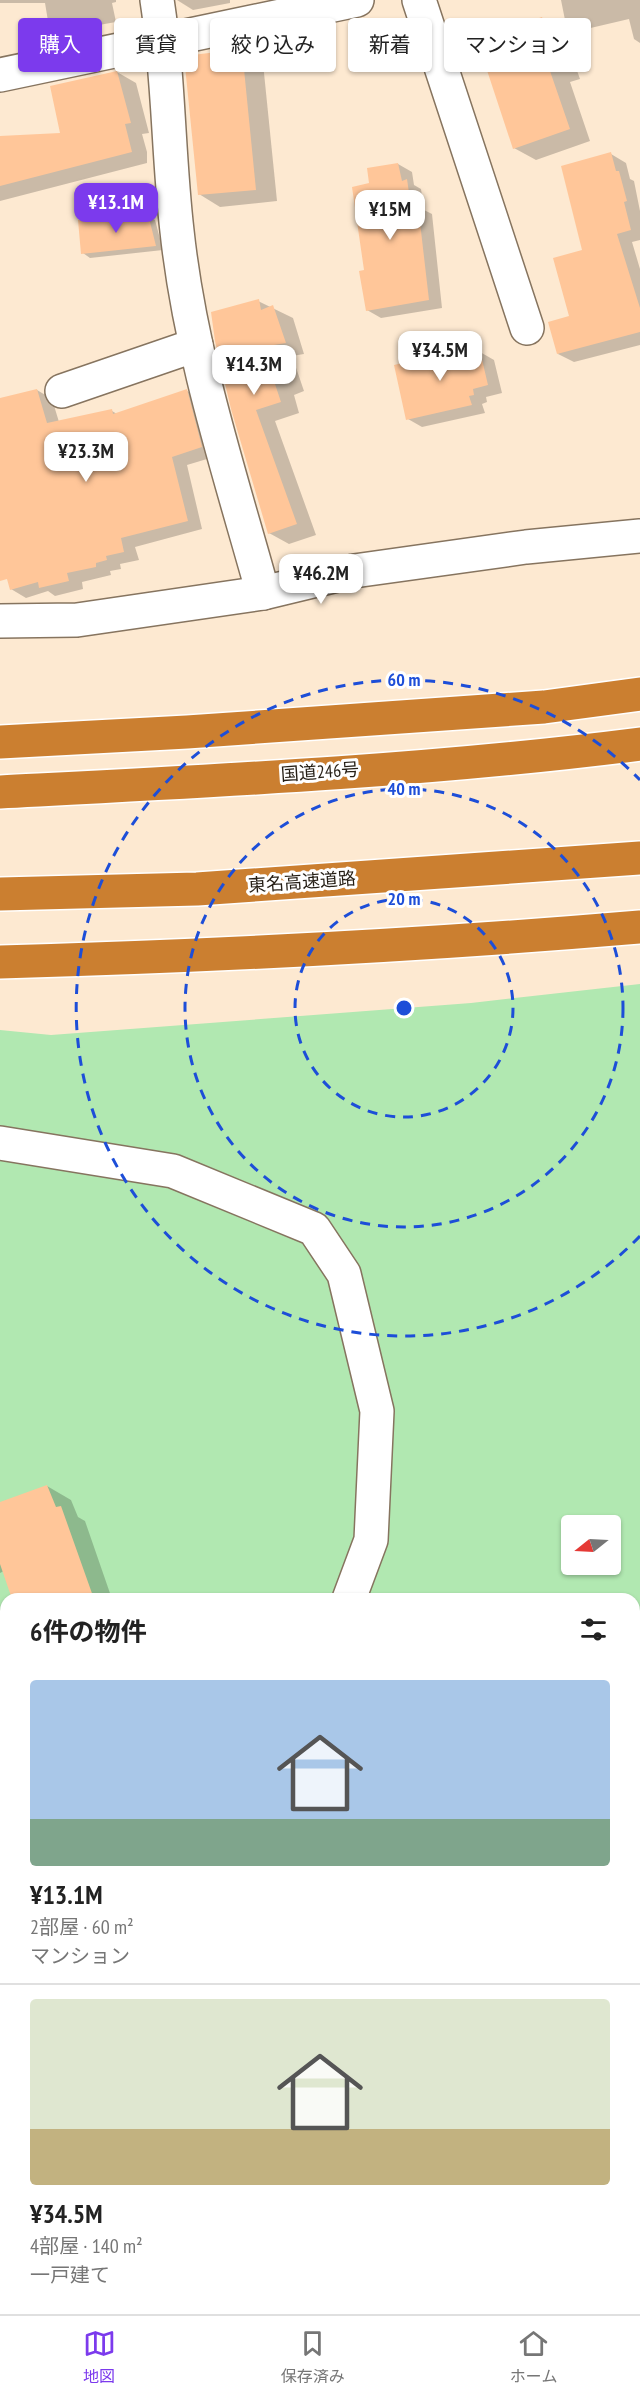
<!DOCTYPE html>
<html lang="ja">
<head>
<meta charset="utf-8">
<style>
	:root { --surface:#fff; --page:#f6f6f6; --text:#222; --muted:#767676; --line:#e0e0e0; --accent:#7c3aed }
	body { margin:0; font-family:"PT Sans Narrow","Noto Sans JP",sans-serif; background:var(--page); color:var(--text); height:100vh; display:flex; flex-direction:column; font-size:22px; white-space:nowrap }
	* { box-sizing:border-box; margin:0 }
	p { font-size:20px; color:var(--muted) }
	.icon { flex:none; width:33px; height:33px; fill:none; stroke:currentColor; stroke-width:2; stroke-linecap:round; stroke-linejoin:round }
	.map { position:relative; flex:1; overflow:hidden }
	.side { position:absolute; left:0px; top:1593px; width:640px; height:722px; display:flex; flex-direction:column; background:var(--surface); border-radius:18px 18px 0 0; box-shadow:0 2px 4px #0004 }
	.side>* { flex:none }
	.guide { position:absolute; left:18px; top:18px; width:604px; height:54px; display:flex; gap:12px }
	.needle { width:39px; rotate:252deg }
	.buttons { position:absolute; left:561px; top:1515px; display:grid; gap:12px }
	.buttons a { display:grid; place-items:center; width:60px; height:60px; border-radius:6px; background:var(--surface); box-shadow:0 2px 4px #0004; font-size:30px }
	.price { position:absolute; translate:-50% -51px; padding:0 14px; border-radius:12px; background:#fff; color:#222; font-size:20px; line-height:39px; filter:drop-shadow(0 2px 3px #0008) }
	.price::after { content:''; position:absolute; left:50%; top:36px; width:18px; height:14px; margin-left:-9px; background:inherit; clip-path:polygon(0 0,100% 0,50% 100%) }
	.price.active { background:var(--accent); color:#fff }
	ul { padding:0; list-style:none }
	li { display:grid; align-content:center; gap:12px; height:318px; padding:0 30px }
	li+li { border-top:2px solid var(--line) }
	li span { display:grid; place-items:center; height:186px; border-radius:6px; color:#555 }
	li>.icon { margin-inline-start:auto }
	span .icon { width:108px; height:108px; fill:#fffc; stroke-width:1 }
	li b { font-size:26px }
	h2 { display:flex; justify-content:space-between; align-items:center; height:72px; padding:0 30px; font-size:26px }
	.pill { padding:0 21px; border-radius:6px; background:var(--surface); box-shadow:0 2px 4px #0004; font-size:21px; line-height:54px }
	.pill.active { background:var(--accent); color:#fff }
	.tabs { display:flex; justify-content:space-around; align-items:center; height:84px; border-top:2px solid var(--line); background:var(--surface); font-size:16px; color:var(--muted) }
	.tabs a { display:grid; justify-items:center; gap:3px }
	.tabs .active { color:var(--accent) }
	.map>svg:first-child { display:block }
</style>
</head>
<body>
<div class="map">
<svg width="640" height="2314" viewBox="0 0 640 2314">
	<rect width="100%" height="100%" fill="#fde9d1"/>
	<!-- green -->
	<path fill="#b1e8b1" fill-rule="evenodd" d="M640,984V2314H0V1030L51,1035L471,1003ZM572,1526H610V1564H572ZM6,1599H634V2308H6Z"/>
	<!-- shadow -->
	<g fill="#0003">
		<path d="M0,0H116V2L112,3L116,22L65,31L48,21L45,3H0Z"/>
		<path d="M230,0V3L193,10L177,0Z"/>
		<path d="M561,0H640V43L634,39L629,19L582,30L565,20Z"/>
		<path d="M542,19L563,31L580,79L570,82L590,141L536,160L514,148Z"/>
		<path d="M242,50L263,63L277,201L220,207L199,194L186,57Z"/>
		<path d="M117,72L136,83L149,133L142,134L147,152V163L0,201V138L62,134Z"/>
		<path d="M611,154L626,163L630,179L634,181L640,211V240L632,242L640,269V345L574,362L558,354L571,317L584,251Z"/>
		<path d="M398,164L412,172L414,185L421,189L424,210L432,214L442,308L381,318L367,310L366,271L371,184Z"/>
		<path d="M147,216L155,220L163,250L90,258L83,253Z"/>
		<path d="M258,301L293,318L304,354L292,356L304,391L294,395L299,413L275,421L316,535L289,544L269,533L232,408Z"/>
		<path d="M463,350L470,354L480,352L494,360L502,393L486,397L487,402L482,404L485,413L422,427L408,419Z"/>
		<path d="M37,390L52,399L59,422L112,411L117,414L187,391L202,399L217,456L187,465L202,529L135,547L139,560L120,564L121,569L110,571L111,575L82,582L83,589L55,596L48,591L26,598L11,589L0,545V399Z"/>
		<path d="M47,1486L71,1500L78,1517L85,1521L112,1599H14L4,1571L0,1573V1503Z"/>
	</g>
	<!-- building -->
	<g fill="#ffc699">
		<path d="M542,17L560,67L550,71L570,129L513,149L477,40Z"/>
		<path d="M242,49L256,190L198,195L184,56Z"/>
		<path d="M117,71L131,123L125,124L132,152L0,186V136L60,133L50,86Z"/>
		<path d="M611,152L616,171H619L627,201L624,202L631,230L617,234L640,308V332L557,354L548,322L569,316L553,258L582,250L561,166Z"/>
		<path d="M398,163L402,181L407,179L411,206L418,205L429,300L366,311L359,271L364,270L352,187L369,183L367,168Z"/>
		<path d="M148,214L156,246L81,254L78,220Z"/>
		<path d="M259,299L261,310L273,305L286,343L274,345L285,380L275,384L281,402L256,410L297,524L268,534L231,409L215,341L211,312Z"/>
		<path d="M463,348L464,354L480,351L488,385L473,389L474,395L469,396L472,405L406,420L394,365Z"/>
		<path d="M37,389L47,423L112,409L113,414L187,389L202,447L172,457L188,521L121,538L124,552L106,556L107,560L96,563V567L67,573L69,581L39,588L38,582L10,590L7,579L0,581V398Z"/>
		<path d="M47,1485L56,1507L61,1506L94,1599H12L0,1564V1502Z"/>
	</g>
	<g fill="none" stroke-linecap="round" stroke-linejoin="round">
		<defs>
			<g id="minor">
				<path d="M157,0C169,77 168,154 177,231C190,354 230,474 263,593"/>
				<path d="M419,0L527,328"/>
				<path d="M0,75L357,0"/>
				<path d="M62,391L196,345"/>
				<path d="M0,621L77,620L263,593L354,571L526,547L640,536"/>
				<path d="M0,1143L173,1171L314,1229L344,1274L377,1411L371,1540L349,1599"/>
				<path d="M0,2042L6,2036"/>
			</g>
			<g id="highway">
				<path d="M0,742L187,732L544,707L640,694"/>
				<path d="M0,792C213,781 428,771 640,744"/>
				<path d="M0,894L197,889L640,858"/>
				<path d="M0,962C214,956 427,945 640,927"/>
			</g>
		</defs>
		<!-- minor casing -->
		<use href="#minor" stroke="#86745f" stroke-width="36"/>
		<!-- highway casing -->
		<use href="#highway" stroke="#fff" stroke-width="36"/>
		<!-- minor -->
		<use href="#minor" stroke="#fff" stroke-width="33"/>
		<!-- highway -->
		<use href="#highway" stroke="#cb7f30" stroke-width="33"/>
	</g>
	<!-- distance rings -->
	<g fill="none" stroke="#1d4ed8" stroke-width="3" stroke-dasharray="10 8">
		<circle cx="404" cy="1008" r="109"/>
		<circle cx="404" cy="1008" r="219"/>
		<path d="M640 1236A328 328 0 1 1 640 780"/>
	</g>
	<g text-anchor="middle" stroke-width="6" stroke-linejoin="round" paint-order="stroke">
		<!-- street labels -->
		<g font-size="18" fill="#251e15" stroke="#fff">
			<text transform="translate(320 772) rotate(-4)" y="6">国道246号</text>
			<text transform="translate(302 882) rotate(-4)" y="6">東名高速道路</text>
		</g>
	</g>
	<circle cx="404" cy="1008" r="9" fill="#1d4ed8" stroke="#fff" stroke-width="3"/>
	<g font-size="18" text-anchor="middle" font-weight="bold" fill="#1d4ed8" stroke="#fff" stroke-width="6" stroke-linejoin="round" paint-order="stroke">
		<text x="404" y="686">60 m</text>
		<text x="404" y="795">40 m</text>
		<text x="404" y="905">20 m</text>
	</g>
</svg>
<div class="buttons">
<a><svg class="needle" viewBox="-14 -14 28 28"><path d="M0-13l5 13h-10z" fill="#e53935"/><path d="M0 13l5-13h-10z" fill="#767676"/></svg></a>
</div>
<b class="price active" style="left:116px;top:234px">¥13.1M</b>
<b class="price" style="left:390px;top:241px">¥15M</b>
<b class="price" style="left:440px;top:382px">¥34.5M</b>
<b class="price" style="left:254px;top:396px">¥14.3M</b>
<b class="price" style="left:86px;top:483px">¥23.3M</b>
<b class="price" style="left:321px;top:605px">¥46.2M</b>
<div class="guide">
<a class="pill active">購入</a>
<a class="pill">賃貸</a>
<a class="pill">絞り込み</a>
<a class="pill">新着</a>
<a class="pill">マンション</a>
</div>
<section class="side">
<h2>6件の物件<svg class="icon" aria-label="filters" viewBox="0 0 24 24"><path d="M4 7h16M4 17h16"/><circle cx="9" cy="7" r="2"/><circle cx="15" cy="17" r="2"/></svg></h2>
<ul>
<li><span style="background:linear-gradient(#a9c7e8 75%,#7fa58c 0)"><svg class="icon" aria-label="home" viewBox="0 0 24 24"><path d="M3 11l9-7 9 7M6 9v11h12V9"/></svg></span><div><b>¥13.1M</b><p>2部屋 · 60 m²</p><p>マンション</p></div></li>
<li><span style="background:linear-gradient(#dfe7d0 70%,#c2b280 0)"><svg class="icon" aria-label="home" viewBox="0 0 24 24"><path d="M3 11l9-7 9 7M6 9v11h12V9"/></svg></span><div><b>¥34.5M</b><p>4部屋 · 140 m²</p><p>一戸建て</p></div></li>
</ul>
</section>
</div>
<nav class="tabs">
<a class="active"><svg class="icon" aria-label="map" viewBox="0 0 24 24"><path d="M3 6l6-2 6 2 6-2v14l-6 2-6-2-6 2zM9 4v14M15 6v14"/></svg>地図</a>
<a><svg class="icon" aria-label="saved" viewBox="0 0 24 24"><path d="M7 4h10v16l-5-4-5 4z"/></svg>保存済み</a>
<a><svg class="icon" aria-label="home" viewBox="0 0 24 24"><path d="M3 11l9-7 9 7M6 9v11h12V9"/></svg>ホーム</a>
</nav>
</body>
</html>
